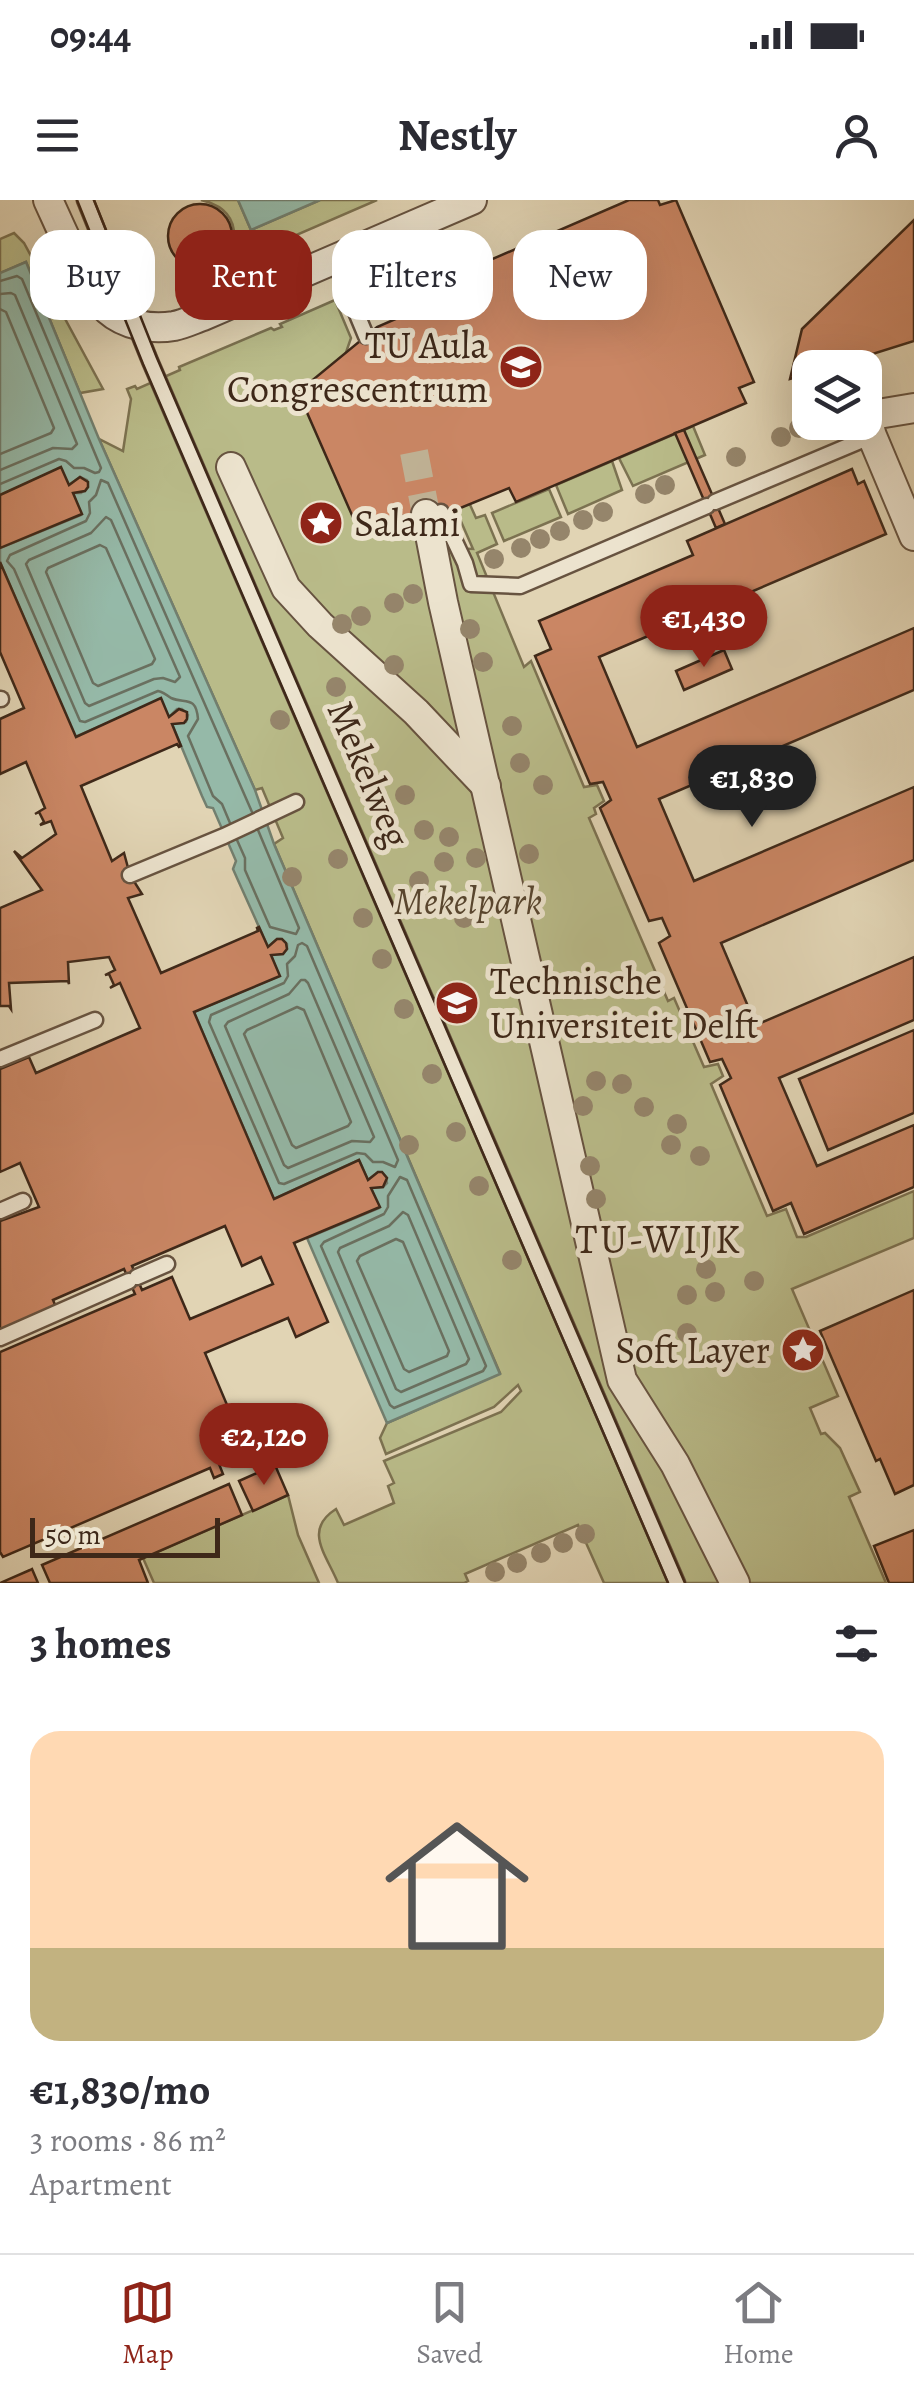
<!DOCTYPE html>
<html lang="en">
<head>
<meta charset="utf-8">
<style>
	:root { --surface:#fff; --page:#f7f7f7; --text:#2b2b33; --muted:#7c7c81; --line:#e1e1e2; --accent:#8f2418 }
	body { margin:0; font-family:Alegreya,serif; background:var(--page); color:var(--text); height:100vh; display:flex; flex-direction:column; font-size:38px; white-space:nowrap }
	* { box-sizing:border-box; margin:0 }
	p { font-size:32px; color:var(--muted) }
	.icon { flex:none; width:55px; height:55px; fill:none; stroke:currentColor; stroke-width:2; stroke-linecap:round; stroke-linejoin:round }
	.map { position:relative; height:1383px; overflow:hidden }
	.side { display:flex; flex-direction:column; background:var(--surface); flex:1 }
	.side>* { flex:none }
	.guide { position:absolute; left:30px; top:30px; width:855px; height:90px; display:flex; gap:20px }
	.buttons { position:absolute; left:792px; top:150px; display:grid; gap:20px }
	.buttons a { display:grid; place-items:center; width:90px; height:90px; border-radius:20px; background:var(--surface); box-shadow:0 10px 40px #0002; font-size:50px }
	.scale { position:absolute; left:30px; bottom:25px; width:190px; box-sizing:border-box; padding-left:10px; border:5px solid #3e2819; border-top:0; font-size:28px; line-height:35px; white-space:nowrap; color:#3e2819; -webkit-text-stroke:8px #ece3ce; paint-order:stroke }
	.price { position:absolute; translate:-50% -85px; padding:0 22px; border-radius:35px; background:var(--accent); color:#fff; font-size:32px; line-height:65px; filter:drop-shadow(0 2px 5px #0008) }
	.price::after { content:''; position:absolute; left:50%; top:60px; width:30px; height:22px; margin-left:-15px; background:inherit; clip-path:polygon(0 0,100% 0,50% 100%) }
	.price.on { background:#222; color:#fff }
	ul { padding:0; list-style:none }
	li { display:grid; align-content:center; gap:20px; height:530px; padding:0 30px }
	li span { display:grid; place-items:center; height:310px; border-radius:30px; color:#555 }
	li>.icon { margin-inline-start:auto }
	span .icon { width:180px; height:180px; fill:#fffc; stroke-width:1 }
	li b { font-size:42px }
	h2 { display:flex; justify-content:space-between; align-items:center; height:120px; padding:0 30px; font-size:42px }
	.chip { padding:0 35px; border-radius:30px; background:var(--surface); box-shadow:0 10px 40px #0002; font-size:35px; line-height:90px }
	.chip.on { background:var(--accent); color:#fff }
	.status { display:flex; justify-content:space-between; align-items:center; height:70px; padding:0 50px; background:var(--surface); direction:ltr }
	.status svg { height:28px; fill:currentColor }
	header { display:flex; justify-content:space-between; align-items:center; height:130px; padding:0 30px; background:var(--surface); font-size:45px; font-weight:700 }
	.menu { display:flex; justify-content:space-around; align-items:center; height:140px; border-top:2px solid var(--line); background:var(--surface); font-size:28px; color:var(--muted) }
	.menu a { display:grid; justify-items:center; gap:5px }
	.menu .on { color:var(--accent) }
	.map>svg:first-child { display:block }
</style>
</head>
<body>
<div class="status"><b>09:44</b><svg viewBox="0 0 49 12"><path d="M0 12V9h3v3zM5 12V6h3v6zM10 12V3h3v9zM15 12V0h3v12zM26 1h20v11H26zM47 4h2v5h-2z"/></svg></div>
<header><svg class="icon" aria-label="menu" viewBox="0 0 24 24"><path d="M4 6h16M4 12h16M4 18h16"/></svg>Nestly<svg class="icon" aria-label="person" viewBox="0 0 24 24"><circle cx="12" cy="8" r="4"/><path d="M4 21q1-7 8-7t8 7"/></svg></header>
<div class="map">
<svg width="914" height="1383" viewBox="0 0 914 1383">
	<rect width="100%" height="100%" fill="#e1d4b4"/>
	<filter id="stains"><feTurbulence type="fractalNoise" baseFrequency=".002" numOctaves="4"/><feColorMatrix values="0 0 0 0 .2 0 0 0 0 .09 0 0 0 0 .02 0 0 0 .5 -.17"/></filter>
	<radialGradient id="worn" r=".72"><stop offset=".6" stop-color="#630" stop-opacity="0"/><stop offset="1" stop-color="#630" stop-opacity=".3"/></radialGradient>
	<!-- green -->
	<g fill="#b9bb89" stroke="#7c7251" stroke-width="2.5">
		<path d="M201,0H238L251,30L320,0H377L250,55L233,48C238,22 227,6 201,0Z"/>
		<path d="M14,33L24,43L103,189L80,193L26,62L0,73V39Z"/>
		<path d="M335,100L351,138L342,164L423,347L473,349L432,255L445,249L476,318L485,315L497,344L477,353L524,467L531,461L584,587L597,585L604,601L594,608L596,614L589,618L668,801L674,798L704,867L718,864L723,876L711,884L767,1016L786,1009L797,1037H806L914,991V1038L792,1089L838,1196L810,1208L821,1234L825,1233L840,1248L860,1292L849,1297L886,1383H604L578,1325L465,1374L468,1381L464,1383H338C326,1354 303,1330 336,1309L344,1325L394,1303L388,1286L394,1283L384,1261L501,1212L521,1191L518,1185L494,1207L386,1254L380,1238L387,1223L500,1173L274,644L283,638L262,588L255,590L99,239L123,251L131,199L127,189L135,186L137,189L180,170L179,167L271,128L274,130L282,127L280,124Z"/>
		<path d="M693,226L705,255L633,286L619,258Z"/>
		<path d="M612,261L622,290L568,314L556,285Z"/>
		<path d="M549,289L561,317L504,341L492,313Z"/>
		<path d="M288,1295L298,1335L319,1383H154L143,1358Z"/>
	</g>
	<!-- water -->
	<g fill="#95b9a8" stroke="#727f6f" stroke-width="2.5">
		<path d="M238,0H320L251,30Z"/>
		<path d="M26,62L99,239L255,590L274,644L500,1174L387,1223L307,1038L379,1008L371,988L383,987L387,983L386,977L382,973L378,972L368,980L359,960L274,999L194,812L279,776L271,755L283,754L287,749V744L281,739H277L268,747L237,678L233,669L236,661L213,608L207,607L202,596L172,524L186,522L188,515L182,509H177L169,517L159,501L75,537L0,362V348L81,315L73,293H81L88,287L87,280L80,277L69,285L59,269L0,295V73Z"/>
	</g>
	<g fill="none" stroke-linecap="round" stroke-linejoin="round">
		<!-- shore -->
		<g stroke="#6a7060" stroke-width="2.5">
			<path d="M0,81L17,76L22,79L101,268L99,272L95,273L84,268H74L66,261L59,259L0,284"/>
			<path d="M0,94L11,93L15,95L77,244L72,249L53,248L0,270"/>
			<path d="M0,109L6,112L54,228L51,233L0,254"/>
			<path d="M106,317L111,320L180,477L175,482L163,478L154,479L89,506L85,503L26,364L29,360L91,333Z"/>
			<path d="M100,345L106,348L155,459L152,464L98,486L93,483L46,372L48,368Z"/>
			<path d="M230,623L222,604L213,596L188,536L198,519C196,495 185,504 171,498C167,495 163,492 158,491L85,522L80,521L14,369L7,361L10,355L86,321L90,313L89,302L96,295L101,280L108,283L252,612"/>
			<path d="M237,640L245,658V670L270,727L296,734L299,728L258,630"/>
			<path d="M302,743L307,746L398,960L395,967L383,962H373L365,954L357,953L284,984L279,983L209,822L211,815L284,783L288,776L287,764L295,756L298,745Z"/>
			<path d="M301,780H305L308,783L374,937L370,942L352,941L288,968L284,965L225,826L228,822L289,794Z"/>
			<path d="M297,807L304,810L351,922L348,926L296,948L292,945L244,834L247,830Z"/>
			<path d="M400,977L407,980L486,1166L483,1171L394,1208L390,1205L321,1046L324,1042L384,1014L388,1007V996Z"/>
			<path d="M403,1012L408,1015L469,1159L466,1164L401,1192L396,1189L338,1052L340,1048L389,1026Z"/>
			<path d="M396,1039L403,1042L449,1151L447,1156L409,1172L404,1169L357,1061L360,1056Z"/>
		</g>
	</g>
	<!-- building -->
	<g fill="#ca8664" stroke="#3e2819" stroke-width="2.5" fill-rule="evenodd">
		<path d="M629,0H658L660,5L676,0L754,182L739,188L746,203L516,302L509,288L458,309L355,322L298,192L377,127L430,104L423,89Z"/>
		<circle cx="200" cy="36" r="32"/>
		<path d="M914,20V141L828,168H810V173L790,179L802,129Z"/>
		<path d="M684,230L725,324L716,328L675,233Z"/>
		<path d="M61,267L69,285L80,277L88,282V287L85,291L73,293L82,314L0,348V295Z"/>
		<path d="M852,269L858,284L864,281L886,334L599,457L637,547L914,428V490L659,599L694,681L914,587V660L721,743L756,825L914,757V820L779,878L817,966L914,925V987L804,1034L791,1003L773,1011L720,885L731,878L722,859L710,862L659,743L670,736L662,718L649,721L600,608L611,600L603,582L590,584L535,456L551,449L539,421L693,355L687,341Z"/>
		<path d="M0,362L76,537L161,498L169,517L179,509L187,512V519L184,523L172,524L181,546L179,547L177,544L81,586L112,661L124,653L130,675L142,694L128,698L161,773L258,731L257,728L259,727L268,747L277,739H282L286,743L287,749L283,754L271,755L280,776L194,812L274,999L359,960L368,980L378,972H382L387,978L383,987L371,988L380,1007L294,1043L328,1122L296,1137L288,1118L205,1153L247,1252L219,1264L223,1274L214,1278L210,1268L3,1357L0,1352V1152L135,1094L124,1069L53,1100L56,1107L0,1131V1021L39,1007L20,963L0,972V869L29,857L36,873L140,828L120,783L110,788L114,785L109,774L105,775L115,770L109,757L68,762L69,784L68,781L9,783L11,809L9,806H0V708L42,690L14,651L22,658L56,634L51,621L40,625L44,622L39,612L35,614L45,608L26,562L0,574V519L24,508L0,452ZM225,1026L242,1066L261,1057L273,1084L190,1119L172,1077L142,1090L132,1066Z"/>
		<path d="M724,450L732,469L684,490L676,471Z"/>
		<path d="M914,830V913L828,950L799,879Z"/>
		<path d="M914,1090V1285L895,1294L880,1259L876,1261L820,1131Z"/>
		<path d="M275,1265L288,1295L253,1311L239,1281Z"/>
		<path d="M229,1284L242,1315L139,1360L148,1383H50L42,1365Z"/>
		<path d="M914,1330V1383H889L874,1346Z"/>
		<path d="M32,1369L38,1383H0L30,1370Z"/>
	</g>
	<g fill="none" stroke-linecap="round" stroke-linejoin="round">
		<!-- street-tunnel -->
		<path stroke="#c0b295" stroke-width="28" stroke-dasharray="28 14" stroke-linecap="butt" d="M414,252L426,314"/>
		<defs>
			<g id="lane">
				<path d="M85,0L150,161L677,1383"/>
				<path d="M334,59L366,136"/>
				<path d="M715,302L872,236"/>
				<path d="M441,312L465,363L471,384L520,386L707,306"/>
				<path d="M0,499H1"/>
				<path d="M130,675L224,636L296,602"/>
				<path d="M0,859L95,820"/>
				<path d="M0,1011L23,1001"/>
				<path d="M137,1077L167,1064"/>
				<path d="M0,1138L129,1081"/>
			</g>
			<g id="street">
				<path d="M48,0C61,28 87,90 108,110C125,125 151,130 174,126C184,124 194,119 203,116L472,0"/>
				<path d="M914,208L866,216L872,236L914,336"/>
				<path d="M231,267L286,388L320,425L416,512L486,586"/>
				<path d="M426,314L443,402L622,1180L675,1264L735,1383"/>
			</g>
		</defs>
		<!-- lane casing -->
		<use href="#lane" stroke="#675340" stroke-width="19"/>
		<!-- street casing -->
		<use href="#street" stroke="#675340" stroke-width="32"/>
		<!-- lane -->
		<use href="#lane" stroke="#ece3ce" stroke-width="14"/>
		<!-- street -->
		<use href="#street" stroke="#ece3ce" stroke-width="28"/>
		<!-- tram -->
		<g stroke="#3e2819" stroke-width="2.5">
			<path d="M77,0L143,164L668,1383"/>
			<path d="M94,0L157,158L685,1383"/>
		</g>
	</g>
	<!-- trees -->
	<g fill="#95856b">
		<circle cx="799" cy="228" r="10"/>
		<circle cx="781" cy="237" r="10"/>
		<circle cx="736" cy="257" r="10"/>
		<circle cx="665" cy="285" r="10"/>
		<circle cx="645" cy="294" r="10"/>
		<circle cx="603" cy="312" r="10"/>
		<circle cx="583" cy="320" r="10"/>
		<circle cx="560" cy="331" r="10"/>
		<circle cx="540" cy="339" r="10"/>
		<circle cx="521" cy="348" r="10"/>
		<circle cx="494" cy="359" r="10"/>
		<circle cx="413" cy="394" r="10"/>
		<circle cx="394" cy="403" r="10"/>
		<circle cx="361" cy="416" r="10"/>
		<circle cx="342" cy="424" r="10"/>
		<circle cx="470" cy="429" r="10"/>
		<circle cx="483" cy="462" r="10"/>
		<circle cx="394" cy="465" r="10"/>
		<circle cx="336" cy="487" r="10"/>
		<circle cx="280" cy="520" r="10"/>
		<circle cx="512" cy="526" r="10"/>
		<circle cx="520" cy="563" r="10"/>
		<circle cx="543" cy="585" r="10"/>
		<circle cx="405" cy="595" r="10"/>
		<circle cx="424" cy="630" r="10"/>
		<circle cx="449" cy="637" r="10"/>
		<circle cx="529" cy="654" r="10"/>
		<circle cx="476" cy="658" r="10"/>
		<circle cx="338" cy="659" r="10"/>
		<circle cx="444" cy="662" r="10"/>
		<circle cx="292" cy="677" r="10"/>
		<circle cx="419" cy="681" r="10"/>
		<circle cx="363" cy="718" r="10"/>
		<circle cx="464" cy="718" r="10"/>
		<circle cx="382" cy="759" r="10"/>
		<circle cx="404" cy="809" r="10"/>
		<circle cx="432" cy="874" r="10"/>
		<circle cx="596" cy="881" r="10"/>
		<circle cx="622" cy="884" r="10"/>
		<circle cx="583" cy="906" r="10"/>
		<circle cx="644" cy="907" r="10"/>
		<circle cx="677" cy="924" r="10"/>
		<circle cx="456" cy="932" r="10"/>
		<circle cx="409" cy="945" r="10"/>
		<circle cx="671" cy="945" r="10"/>
		<circle cx="700" cy="956" r="10"/>
		<circle cx="590" cy="966" r="10"/>
		<circle cx="479" cy="986" r="10"/>
		<circle cx="596" cy="999" r="10"/>
		<circle cx="512" cy="1060" r="10"/>
		<circle cx="706" cy="1069" r="10"/>
		<circle cx="754" cy="1081" r="10"/>
		<circle cx="715" cy="1092" r="10"/>
		<circle cx="687" cy="1095" r="10"/>
		<circle cx="687" cy="1133" r="10"/>
		<circle cx="585" cy="1334" r="10"/>
		<circle cx="563" cy="1343" r="10"/>
		<circle cx="541" cy="1353" r="10"/>
		<circle cx="517" cy="1363" r="10"/>
		<circle cx="495" cy="1372" r="10"/>
	</g>
	<!-- icons -->
	<defs>
		<symbol id="university-disc" viewBox="-11 -11 22 22"><circle r="9.5" fill="#8f2418" stroke="#ece3ce"/><path d="M0-5L7-2L0 1L-7-2ZM-4 1L0 2.5L4 1V4Q0 6-4 4Z" fill="#fff"/></symbol>
		<symbol id="sight-disc" viewBox="-11 -11 22 22"><circle r="9.5" fill="#8f2418" stroke="#ece3ce"/><path d="M0-6L1.8-2.2L6-1.7L2.9 1.2L3.7 5.4L0 3.3L-3.7 5.4L-2.9 1.2L-6-1.7L-1.8-2.2Z" fill="#fff"/></symbol>
	</defs>
	<g fill-rule="evenodd">
		<use href="#university-disc" x="496" y="142" width="50" height="50"/>
		<use href="#sight-disc" x="296" y="298" width="50" height="50"/>
		<use href="#university-disc" x="432" y="778" width="50" height="50"/>
		<use href="#sight-disc" x="778" y="1125" width="50" height="50"/>
	</g>
	<g text-anchor="middle" stroke-width="10" stroke-linejoin="round" paint-order="stroke">
		<!-- poi labels -->
		<g font-size="38" fill="#3e2819" stroke="#ece3ce" text-anchor="end">
			<text x="488" y="158">TU Aula<tspan x="488" dy="44">Congrescentrum</tspan></text>
			<text x="354" y="336" text-anchor="start">Salami</text>
			<text x="490" y="794" text-anchor="start">Technische<tspan x="490" dy="44">Universiteit Delft</tspan></text>
			<text x="770" y="1163">Soft Layer</text>
		</g>
		<!-- street labels -->
		<g font-size="38" fill="#3e2819" stroke="#ece3ce">
			<text transform="translate(369 574) rotate(67)" y="13">Mekelweg</text>
		</g>
		<!-- park labels -->
		<g font-size="38" font-style="italic" fill="#57452f" stroke="#ece3ce">
			<text x="468" y="714">Mekelpark</text>
		</g>
		<!-- neighbourhood labels -->
		<g font-size="40" letter-spacing="2.5" fill="#3e2819" stroke="#ece3ce">
			<text x="659" y="1053">TU-WIJK</text>
		</g>
	</g>
	<rect width="100%" height="100%" filter="url(#stains)"/>
	<rect width="100%" height="100%" fill="url(#worn)"/>
</svg>
<div class="buttons">
<a><svg class="icon" aria-label="layers" viewBox="0 0 24 24"><path d="M12 4l9 5-9 5-9-5zM3 14l9 5 9-5"/></svg></a>
</div>
<div class="scale">50 m</div>
<b class="price" style="left:704px;top:470px">€1,430</b>
<b class="price on" style="left:752px;top:630px">€1,830</b>
<b class="price" style="left:264px;top:1288px">€2,120</b>
<div class="guide">
<a class="chip">Buy</a>
<a class="chip on">Rent</a>
<a class="chip">Filters</a>
<a class="chip">New</a>
</div>
</div>
<section class="side">
<h2>3 homes<svg class="icon" aria-label="filters" viewBox="0 0 24 24"><path d="M4 7h16M4 17h16"/><circle cx="9" cy="7" r="2"/><circle cx="15" cy="17" r="2"/></svg></h2>
<ul>
<li><span style="background:linear-gradient(#ffd9b3 70%,#c2b280 0)"><svg class="icon" aria-label="home" viewBox="0 0 24 24"><path d="M3 11l9-7 9 7M6 9v11h12V9"/></svg></span><div><b>€1,830/mo</b><p>3 rooms · 86 m²</p><p>Apartment</p></div></li>
</ul>
</section>
<nav class="menu">
<a class="on"><svg class="icon" aria-label="map" viewBox="0 0 24 24"><path d="M3 6l6-2 6 2 6-2v14l-6 2-6-2-6 2zM9 4v14M15 6v14"/></svg>Map</a>
<a><svg class="icon" aria-label="saved" viewBox="0 0 24 24"><path d="M7 4h10v16l-5-4-5 4z"/></svg>Saved</a>
<a><svg class="icon" aria-label="home" viewBox="0 0 24 24"><path d="M3 11l9-7 9 7M6 9v11h12V9"/></svg>Home</a>
</nav>
</body>
</html>
